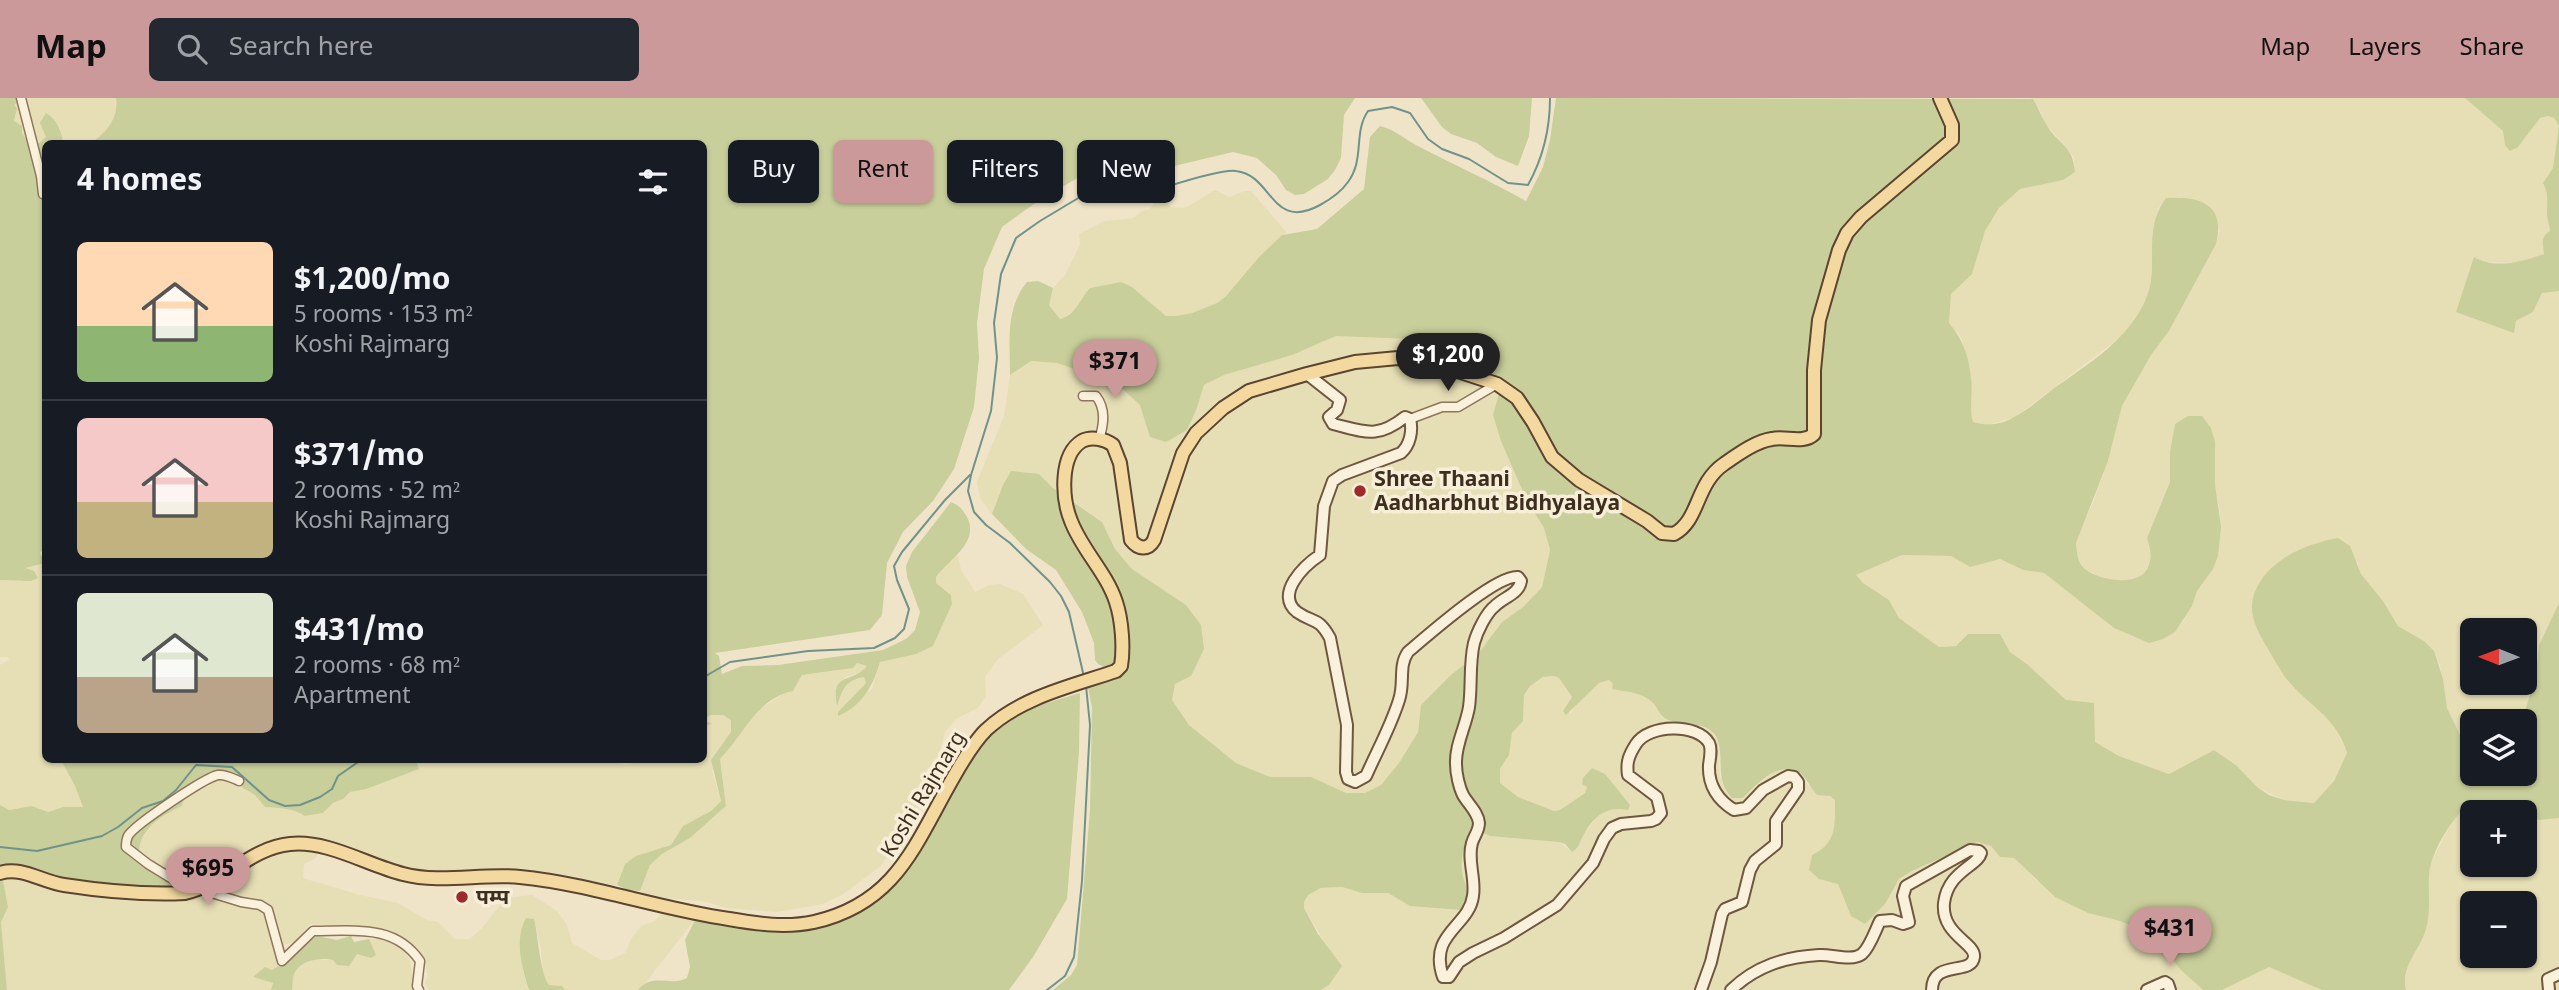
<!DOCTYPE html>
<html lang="en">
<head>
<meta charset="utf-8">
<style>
	:root { --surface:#171b24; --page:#242831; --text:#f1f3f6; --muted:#9ea1a6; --line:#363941; --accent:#cc999b }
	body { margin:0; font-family:Georgia,"Noto Sans Devanagari",serif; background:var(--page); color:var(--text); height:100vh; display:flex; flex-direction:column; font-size:26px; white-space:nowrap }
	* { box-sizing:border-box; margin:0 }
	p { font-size:23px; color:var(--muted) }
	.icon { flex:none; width:38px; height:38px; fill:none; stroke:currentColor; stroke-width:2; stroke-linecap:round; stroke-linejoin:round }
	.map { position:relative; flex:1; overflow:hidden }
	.details { position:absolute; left:42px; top:42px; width:665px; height:623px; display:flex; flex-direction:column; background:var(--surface); border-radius:10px; box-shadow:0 2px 5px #0004 }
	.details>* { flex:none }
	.banner { position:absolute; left:728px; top:42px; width:665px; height:63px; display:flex; gap:14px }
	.needle { width:46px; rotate:271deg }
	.tools { position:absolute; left:2460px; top:520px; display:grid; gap:14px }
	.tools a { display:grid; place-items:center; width:77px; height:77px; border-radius:10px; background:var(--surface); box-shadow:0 2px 5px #0004; font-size:35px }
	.price { position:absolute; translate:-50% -60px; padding:0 16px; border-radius:24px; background:var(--accent); color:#111; font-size:23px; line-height:46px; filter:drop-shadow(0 2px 4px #0008) }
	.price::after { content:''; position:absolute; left:50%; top:42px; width:21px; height:16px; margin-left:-10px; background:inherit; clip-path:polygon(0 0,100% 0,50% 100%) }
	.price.selected { background:#222; color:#fff }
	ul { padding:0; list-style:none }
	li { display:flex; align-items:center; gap:21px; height:175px; padding:0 35px }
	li+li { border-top:2px solid var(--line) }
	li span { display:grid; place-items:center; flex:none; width:196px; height:140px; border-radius:10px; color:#555 }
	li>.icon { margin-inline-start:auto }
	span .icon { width:84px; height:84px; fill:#fffc; stroke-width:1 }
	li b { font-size:30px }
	h2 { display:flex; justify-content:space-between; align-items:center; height:84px; padding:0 35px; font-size:30px }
	.pill { padding:0 24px; border-radius:10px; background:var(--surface); box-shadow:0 2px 5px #0004; font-size:24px; line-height:63px }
	.pill.selected { background:var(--accent); color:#111 }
	header { display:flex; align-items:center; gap:42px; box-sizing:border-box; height:98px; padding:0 35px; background:var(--accent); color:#111 }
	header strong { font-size:33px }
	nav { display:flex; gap:38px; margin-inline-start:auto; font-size:24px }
	.search { width:490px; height:63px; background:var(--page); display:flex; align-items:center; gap:18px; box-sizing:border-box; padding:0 24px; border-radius:10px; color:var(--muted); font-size:26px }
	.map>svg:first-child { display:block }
</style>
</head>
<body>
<header>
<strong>Map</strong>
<div class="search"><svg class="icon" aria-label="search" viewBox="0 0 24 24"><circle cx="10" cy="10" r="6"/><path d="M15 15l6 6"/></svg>Search here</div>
<nav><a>Map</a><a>Layers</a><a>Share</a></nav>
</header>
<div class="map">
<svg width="2559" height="892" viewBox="0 0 2559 892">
	<rect width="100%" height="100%" fill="#f0e4c8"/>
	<!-- farmland -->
	<g fill="#e6deb5" fill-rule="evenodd">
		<path d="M18,0H116L117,8L112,25L101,39L91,45H63L60,30L51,18L44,31L46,39L34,50L31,49L14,23L16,16L14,7L19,4Z"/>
		<path d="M2031,0H2465L2503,33L2505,47L2540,20L2548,18L2554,20L2559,28L2553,70L2543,85L2549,97L2547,112L2551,129L2545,156L2517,165L2483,164L2514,234L2516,223L2533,214L2542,195L2559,193V505L2539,547L2536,577L2522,623H2473V640L2460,637L2447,610L2440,567L2424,543L2398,528L2383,503L2361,476L2357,462L2275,563L2283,577L2292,588L2314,606L2335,628L2347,655L2334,683L2314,705L2284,702L2257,689L2237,668L2214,652L2169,676L2119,658L2095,644L2066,602L2028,567L2010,554L2000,536L1956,548L1939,549L1899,520L1889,502L1863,485L1856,477L1902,457L1951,458L1970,469L2000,461L2023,472L2044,475L2114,530L2163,541L2175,533L2184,522L2197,493L2213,471L2220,415L2215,386V344L2170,354V384L2147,440L2151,454L2149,469L2142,478L2128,482H2114L2099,478L2085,471L2077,460L2076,445L2080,432L2092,407L2108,363L2122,308L2151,257L2169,233L2216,146L2220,132L2181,99L2166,100L2158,111L2150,186L2146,202L2132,227L2122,238L2015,319L1987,327L1973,325L1969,310L1971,281L1965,252L1960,237L1949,225L1951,196L1972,175L1985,133L1999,110L2020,90L2063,82L2075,73L2074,60L2066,48L2046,27L2040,12ZM2473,532H2525V584H2473Z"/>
		<path d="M1215,92L1229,99L1245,93H1251L1287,135L1282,137L1259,159L1226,198L1217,205L1192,215L1176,218H1166L1132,189L1121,184L1090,190L1074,212L1065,220L1060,221L1049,207L1050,201L1053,190L1065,177L1080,147L1079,136L1104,123L1134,120L1142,113L1150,111L1159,98L1171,109L1182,110L1187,109Z"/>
		<path d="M1466,236L1480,264L1498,283V299L1493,317L1527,403L1544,430L1550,452L1542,489L1523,509L1502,524L1478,556L1452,576L1421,607L1418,634L1399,665L1381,687L1365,695H1346L1311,679H1270L1236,665L1189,627L1172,602L1175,586L1191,578L1186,507L1132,471L1115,451L1102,424L1086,412L1053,390L1039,376L997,402L992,416L980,400L977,384L1004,318L1010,277L1031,263L1057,265L1116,285L1141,307L1150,339L1197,310L1204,287L1224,277L1292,257L1336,238Z"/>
		<path d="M958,457L961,472L975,494L989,487L1000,486L1023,496L1043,527L998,561L985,579L986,598L978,610L956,621L945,634L938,659L926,673L917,711L881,768L842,797L820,807L776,814L725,810L708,804L647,798L640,793L650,767L662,756L690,740L726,708L720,661L745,627L762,610L784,595L793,593L802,577L853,570L857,565L868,568L862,574L845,579L835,595L837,607L841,592L847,585L864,579L866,585L838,614L872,591L880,564L916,555L933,548L952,506L951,497L936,485V479Z"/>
		<path d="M45,465L46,662H61L75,688L83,709H63L48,714L32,708L9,712L0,707V567L9,562L8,559H0V482L21,483L24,470Z"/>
		<path d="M1554,578L1559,580L1572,599L1563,613L1571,615L1577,605L1599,585L1609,582L1613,586V591L1642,596L1654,606L1662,619L1672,624L1694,626L1712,633L1718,644L1720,679L1743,700L1772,675L1781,671L1793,672L1802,677L1808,687L1836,702L1835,729L1829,745L1823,752L1812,757L1819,781L1838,786L1851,818L1875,817L1899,782L1912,773L1977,744L1991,748L2000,759L2014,760L2036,782L2088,815L2120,823L2151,836L2181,872L2203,892H1321L1329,887L1327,848L1304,810V804L1308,797L1321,790L1342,789L1362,795H1388L1410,808L1430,809L1470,795L1463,782L1460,762L1471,729L1490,738L1559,744L1572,754L1577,751L1584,736L1597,719L1606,712L1617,710L1611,685L1605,676L1587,689L1585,695L1560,712L1554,713L1518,699L1500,685V671L1509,657L1512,635L1523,623L1524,597L1530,588L1544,579Z"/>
		<path d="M710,617H723L731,622V634L712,673L721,703L711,713L683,728L671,747L636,758L625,766L617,787L609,789L526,772L415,773L310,740L287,739L264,745L201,785L182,782L162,771L138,752L139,744L147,733L163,717L182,708L183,700L202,689L226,680L255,697L265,709L283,710L298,713L305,718L323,715L333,705L343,701L350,694L399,678L418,665L416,662H600L626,667L646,662H704V628L711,626L704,622Z"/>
		<path d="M2493,708L2520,714H2473V766H2525V716L2539,722L2559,720V892H2406L2404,885L2407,870L2426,832L2429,773L2433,760L2453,722L2464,710ZM2473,805H2525V858H2473Z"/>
		<path d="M290,751L319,752L316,760L304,766L303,780L360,797L398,805L427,822L438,824L455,841H470L482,830L506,800L532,797L557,813L567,827L572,845L601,862H610L625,855L631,841L641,828L655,823L665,811L696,820L640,892H565L562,888L549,887L543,880L541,851L534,821L523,874L529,892H429L425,886L428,877L424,860L420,853L400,837L376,830L310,826L294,844L284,847L279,858L280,869L272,872L265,869L254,879L273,885L271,892H7L1,824L8,809L3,782L10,779L26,780L68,794L176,802L217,788L257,761Z"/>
		<path d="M386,840L401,848L410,862L415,892H292L293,876L299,868L314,862H334L357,856L371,860L372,852L369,841Z"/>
		<path d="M2269,869L2322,892H2222Z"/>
	</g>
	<!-- green -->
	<g fill="#c9cf9b">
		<path d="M0,0H18L19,4L14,7L17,10L14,23L22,28V35L31,49H34L46,39L40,25L46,15C57,21 62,34 63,45L46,46V447L40,455L45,465L25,470L34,473L38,480L31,483L0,482Z"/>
		<path d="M116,0H1355L1344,17L1341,60L1335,72L1328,81L1304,96L1295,97L1286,92L1276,77L1257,60L1233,54L1170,69L1163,59L1119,60L1097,68L1031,108L1002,129L984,171L977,225L979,260L974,309L954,371L933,403L903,434L887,465L882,517L870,532L715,555L719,558L722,576L742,568L778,567L883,552L906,541L915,532L920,514L907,479L906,468L912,454L951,404C960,408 962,411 967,419C980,444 949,462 936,479V485L951,497L952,506L933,548L916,556L880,564C873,588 862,608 838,618V614L866,585L864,579C844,583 843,591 837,608C830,573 852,586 867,568L857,565L853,570L802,577L793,593C757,600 744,637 720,661L726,708L690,740L662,756L650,767L640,793L628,792L617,787L625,766L636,758L671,747L683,728L711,713L721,703L711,662L731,634V622L723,617H710L704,622L712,626L704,628V46L91,45C106,35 119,20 116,0Z"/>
		<path d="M1421,0H1532L1529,38L1518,68L1496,59L1477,45L1451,36L1442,29Z"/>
		<path d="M1556,0L2033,1C2038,9 2041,18 2046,26C2057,46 2073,46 2075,74L2063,82L2020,91L1999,110L1985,133L1972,176L1951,196L1949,225C1963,241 1969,259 1971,280C1973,296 1969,309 1973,324C1988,328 2001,327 2014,319C2028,312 2041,300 2053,291C2088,266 2127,243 2145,203C2161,167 2141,134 2166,100C2200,98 2226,106 2216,146L2169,233L2151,257L2122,308L2108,363L2076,445C2077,455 2077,464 2085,471C2100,483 2142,490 2149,467C2152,457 2150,449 2147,440L2170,384V354L2175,326L2188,318H2202L2211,330L2215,344V386L2221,429L2218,458L2213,471L2197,493L2192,508L2175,534L2163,541L2149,545L2114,530L2044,475L2023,472L2000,461L1970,469L1951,458L1902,457L1856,477L1863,485L1889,502L1899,520L1939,549L1956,548L1968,536H2000L2010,554L2028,567L2066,602L2094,605L2095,644L2119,658L2169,676L2214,652L2237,668L2257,689L2269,697L2284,702L2314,705L2334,683L2347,655C2336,619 2313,611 2290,585C2283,578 2280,571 2275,563C2260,536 2241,514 2260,484C2276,458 2310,445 2338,440L2350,448L2361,476L2383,503L2398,528L2424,543L2434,553L2443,581L2447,610L2460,637L2473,640V676H2525V623H2522L2536,577L2539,547L2559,505V720L2539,722L2525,716V714L2493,708L2464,710C2449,726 2431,754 2429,777C2428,795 2431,814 2426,831C2420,852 2400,869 2406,892H2322L2269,869L2222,892H2203L2181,872L2151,836L2120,823L2088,815L2055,799L2014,760L2000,759L1991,748L1977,744L1912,773L1899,781L1885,806L1865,826L1851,818L1838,786L1819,781L1809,772L1812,757C1837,745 1835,727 1835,702L1830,698L1817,697C1811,690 1806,680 1800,675C1779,661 1756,687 1743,700H1732C1715,682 1724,664 1718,643C1711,621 1682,629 1666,621C1659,617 1658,610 1653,605C1642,594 1627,594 1612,591L1613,586L1609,582L1599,585L1566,617L1563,613L1572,599L1559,580L1554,578L1543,579L1530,588L1524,597L1523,623L1512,635L1509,657L1500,671V685L1518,699L1554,713L1560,712L1585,695L1587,689L1582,686L1583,680L1592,670L1605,676L1630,707L1628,712C1605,707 1592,720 1582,740C1579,746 1579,750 1572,754L1565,746L1559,744L1490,738L1471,729C1463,755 1455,769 1470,795L1462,812L1410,808L1388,795H1362L1342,789L1321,790L1308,797L1304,804V810L1318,836L1342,868L1329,887L1321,892H1053L1071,877L1077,867L1090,712L1092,610L1088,589L1111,580L1105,570L1098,566L1095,562L1094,545L1082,514L1056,472L1026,451L992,416L1003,387L1011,373L1039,376L1053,390L1102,424L1115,451L1132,471L1186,507L1201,527L1204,551L1191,578L1175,586L1172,602L1189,627L1236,665L1270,679H1311L1346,695H1365L1381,687L1399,665L1418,634L1421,607L1452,576L1478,556L1502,524L1523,509L1542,489L1550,452L1544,430L1527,403L1501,343L1493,317L1498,299V282L1480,264L1466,236L1412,241L1336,238L1292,257L1224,277L1204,287L1197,310L1187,332L1166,344L1150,339L1140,307L1116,285L1057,265L1031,263L1010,277C1010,245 1005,210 1027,184L1038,183L1053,190L1049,207L1060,221C1075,218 1080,201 1090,190L1121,184L1132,189L1166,218H1176L1192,215L1217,205L1226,198L1259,159L1282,137L1317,131L1364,91L1370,39L1380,28C1398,33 1402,40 1418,48C1454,67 1491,83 1526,103L1543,69L1550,42Z"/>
		<path d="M2465,0H2559V193L2542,195L2533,214L2516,223L2514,235L2456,214L2474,159C2495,172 2523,163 2544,156C2543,146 2540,139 2550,133C2550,127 2547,122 2547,115C2547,103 2549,97 2543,85L2553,70L2559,28L2554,20L2548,18L2540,20L2518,49L2510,53L2505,47L2503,33Z"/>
		<path d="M1080,595L1079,654L1067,801L1033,859L1009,892H638C652,874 671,889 687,880L690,869L685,842L696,820L761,834L823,830L862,813L886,796L923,751L963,675L992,636L1030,610Z"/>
		<path d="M61,662H416L419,671L366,691L350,694L343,701L333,705L323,715L305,718C293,710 280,710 265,709L255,697L226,680L202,689L184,700L182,708C164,716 141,730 139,752C156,770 177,781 201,785L171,793L70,786L0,770V707L9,712L32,708L48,714L63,709H83L75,688Z"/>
		<path d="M3,782L8,809L1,824L7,892H0V783Z"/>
		<path d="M526,820L534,821C538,836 540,877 549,887L562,888L565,892H529C522,869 514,842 526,820Z"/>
		<path d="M317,838L337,842L351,838L354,844L369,841L376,857L371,860L357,856L349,868L337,867L333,862C322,859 301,862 295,874C292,879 293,887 292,892H271L273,885L253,879L265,869L272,872L295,858L304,847Z"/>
	</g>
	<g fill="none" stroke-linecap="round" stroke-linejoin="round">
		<!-- stream -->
		<g stroke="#6f938a" stroke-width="2">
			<path d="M704,579L730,564L808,553L874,550L895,540L904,531L909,511L897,482L894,468L902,454L945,402L970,377"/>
			<path d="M1084,579L1069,514L1061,498L1050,484L1010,445L986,427L974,414L968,393L971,377L991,313L997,260L994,225L1001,176L1016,140L1040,123L1105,84L1123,78L1154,77L1163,90C1179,85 1221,71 1236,73C1273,77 1271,134 1320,107C1331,101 1341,94 1348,84C1365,61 1353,35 1368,13L1392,9L1410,15L1428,41L1442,51L1469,61L1508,85L1528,87C1543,60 1550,31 1550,0"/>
			<path d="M0,749L37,753L102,738L118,729L142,710L163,703L176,692L196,667L232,669L269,702L285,708L300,707L320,699L332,691L338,678L361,662"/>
			<path d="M1047,892L1065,878L1074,859L1082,783L1090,627L1086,588"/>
		</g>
		<defs>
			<g id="street">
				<path d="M21,0L41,78L43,96"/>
				<path d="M1083,298H1096C1106,311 1104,326 1099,342"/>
				<path d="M1410,321L1442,309H1458L1497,286"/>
				<path d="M239,683C232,680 226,676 218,677C206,679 134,727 128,738C126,742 126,745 126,749L148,766L179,785L241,804L260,807L268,812L282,863L313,833C354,833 395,826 420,863L417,888L419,892"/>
			</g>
			<g id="secondary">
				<path d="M1307,276L1340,302L1337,312L1329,319L1333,326C1366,334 1377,341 1405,319L1410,321C1413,333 1410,347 1401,355L1342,377L1333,383L1324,408L1320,457C1305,467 1274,496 1297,514C1314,526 1318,518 1330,540L1347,627L1346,674L1348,681L1355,684L1366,678C1377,653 1391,628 1399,602C1405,585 1398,568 1408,554C1427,538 1497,476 1518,479L1521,483C1519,496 1504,499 1495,508C1486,515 1477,534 1474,545C1469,566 1472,588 1469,609C1466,628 1455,647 1456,666C1456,675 1459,689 1463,697C1468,706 1478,714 1479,725C1479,733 1474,738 1472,745C1467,762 1476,781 1473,798C1469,829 1428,835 1443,879H1449L1459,864L1473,855L1504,840L1557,807L1593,765L1604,741L1612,730L1621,726L1651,723L1656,721L1661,715L1657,699L1628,677C1626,664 1629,657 1636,646C1649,626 1697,625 1709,645C1712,651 1710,660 1709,667C1708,687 1718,702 1734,712L1746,710L1763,692L1788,678L1794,679L1798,684V691L1776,723V746L1755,763L1750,772L1742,804L1725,811L1722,816L1711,864L1701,892"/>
				<path d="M1731,892C1756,868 1785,859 1819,857C1832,856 1851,864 1862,856C1870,849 1875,833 1880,823L1892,822L1903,826L1909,824L1903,798L1906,788L1970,752L1979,753L1981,755C1978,768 1948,773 1944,805C1941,837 1976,845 1974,859C1972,878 1932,861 1932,892"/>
				<path d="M2147,892L2165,884L2168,886L2170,892"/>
				<path d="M2549,892L2548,881L2559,876"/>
			</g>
			<path id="primary" d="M0,775C22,768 42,784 64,787C103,793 146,797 185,795C224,786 249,750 290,746C328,742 367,767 403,776C441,786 482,775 520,779C591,786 659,811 729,821C758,826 786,830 814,824C897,805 915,746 953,680C962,664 973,645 986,632C1021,599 1072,588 1116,573L1121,568C1124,550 1122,522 1116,504C1106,474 1082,452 1071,423C1062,401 1059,357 1082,343C1091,338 1105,341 1113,347L1120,365L1131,442C1138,451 1148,453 1154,442L1183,355L1196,335L1223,310L1249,293L1307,276L1355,264L1398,260L1439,267L1497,286L1517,300L1533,324L1552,359L1579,382L1647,423L1662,435L1674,436C1700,422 1695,386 1724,366C1737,357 1756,343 1772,341C1785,338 1804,346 1814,336V272L1819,222L1839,152L1847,135L1861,119L1952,42V27L1940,0"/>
		</defs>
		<!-- street casing -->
		<use href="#street" stroke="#8d765c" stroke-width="11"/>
		<!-- secondary casing -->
		<use href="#secondary" stroke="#6f573f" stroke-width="14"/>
		<!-- primary casing -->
		<use href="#primary" stroke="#5b4430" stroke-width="16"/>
		<!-- street -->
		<use href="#street" stroke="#faf1dc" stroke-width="8"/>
		<!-- secondary -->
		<use href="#secondary" stroke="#faf1dc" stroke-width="10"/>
		<!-- primary -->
		<use href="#primary" stroke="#f3d9a0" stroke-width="12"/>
	</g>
	<!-- markers -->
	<g fill="#9e2a2b" stroke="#f7eed8" stroke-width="2.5">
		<circle cx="1360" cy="393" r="7"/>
		<circle cx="462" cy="799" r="7"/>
	</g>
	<g text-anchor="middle" stroke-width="7" stroke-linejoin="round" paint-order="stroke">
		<!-- poi labels -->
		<g font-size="21" font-weight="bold" fill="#3d2e20" stroke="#f7eed8" text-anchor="start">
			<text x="1374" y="388">Shree Thaani<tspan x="1374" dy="24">Aadharbhut Bidhyalaya</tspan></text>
			<text x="476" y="806">पम्प</text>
		</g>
		<!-- street labels -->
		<g font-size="21" fill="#3d2e20" stroke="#f7eed8">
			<text transform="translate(923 696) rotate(-59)" y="7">Koshi Rajmarg</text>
		</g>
	</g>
</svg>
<div class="tools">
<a><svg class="needle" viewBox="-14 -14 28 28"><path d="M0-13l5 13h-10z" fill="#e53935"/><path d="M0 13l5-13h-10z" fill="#9ea1a6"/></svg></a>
<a><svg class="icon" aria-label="layers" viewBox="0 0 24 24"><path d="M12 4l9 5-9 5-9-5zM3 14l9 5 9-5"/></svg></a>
<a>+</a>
<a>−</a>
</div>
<b class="price selected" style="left:1448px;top:295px">$1,200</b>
<b class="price" style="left:1115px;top:302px">$371</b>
<b class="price" style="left:208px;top:809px">$695</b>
<b class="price" style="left:2170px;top:869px">$431</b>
<div class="banner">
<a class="pill">Buy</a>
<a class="pill selected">Rent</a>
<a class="pill">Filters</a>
<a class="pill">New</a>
</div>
<section class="details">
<h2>4 homes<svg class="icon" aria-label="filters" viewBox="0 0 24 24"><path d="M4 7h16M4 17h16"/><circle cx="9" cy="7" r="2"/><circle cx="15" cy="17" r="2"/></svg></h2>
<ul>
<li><span style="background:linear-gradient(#ffd9b3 60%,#8fb573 0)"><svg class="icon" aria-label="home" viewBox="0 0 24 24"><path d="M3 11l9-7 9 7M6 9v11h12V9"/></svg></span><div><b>$1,200/mo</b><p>5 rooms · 153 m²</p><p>Koshi Rajmarg</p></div></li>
<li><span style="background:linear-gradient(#f6c9c9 60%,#c2b280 0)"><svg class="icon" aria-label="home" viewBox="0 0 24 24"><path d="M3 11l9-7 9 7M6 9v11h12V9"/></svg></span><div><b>$371/mo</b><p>2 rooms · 52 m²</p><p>Koshi Rajmarg</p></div></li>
<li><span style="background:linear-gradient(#dfe7d0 60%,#b9a48a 0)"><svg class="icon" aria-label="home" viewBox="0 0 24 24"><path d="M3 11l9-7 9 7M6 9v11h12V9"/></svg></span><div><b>$431/mo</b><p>2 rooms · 68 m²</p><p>Apartment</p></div></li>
</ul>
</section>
</div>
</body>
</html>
